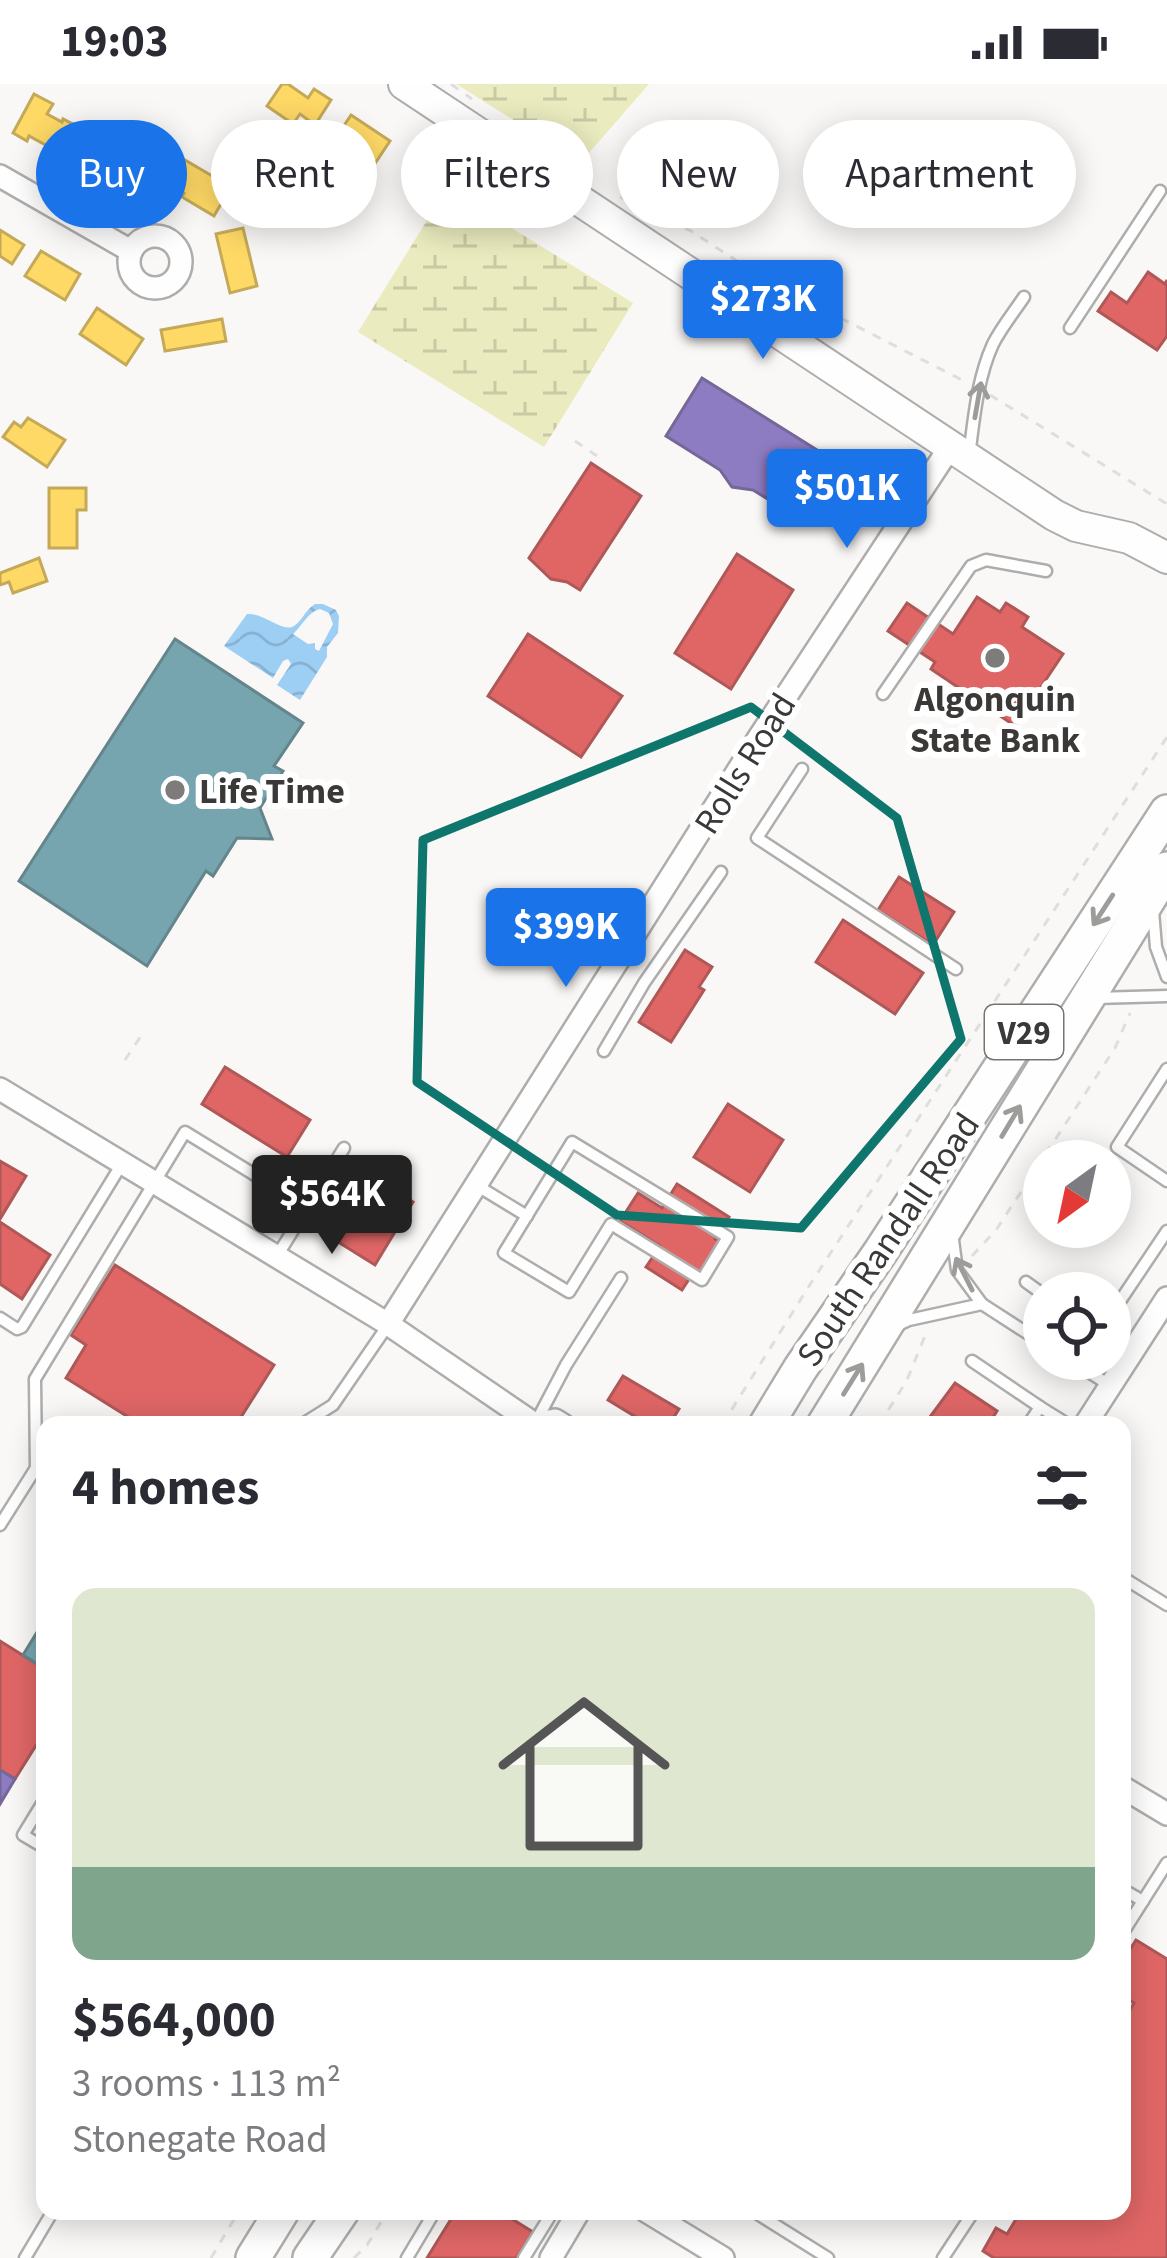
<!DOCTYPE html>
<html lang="en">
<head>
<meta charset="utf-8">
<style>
	:root { --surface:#fff; --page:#f2f2f3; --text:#2b2b33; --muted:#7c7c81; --line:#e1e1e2; --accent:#1a73e8 }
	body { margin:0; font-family:"Source Sans 3",sans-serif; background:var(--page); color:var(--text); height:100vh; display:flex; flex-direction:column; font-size:45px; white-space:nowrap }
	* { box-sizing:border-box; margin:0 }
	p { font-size:39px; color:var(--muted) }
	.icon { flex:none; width:66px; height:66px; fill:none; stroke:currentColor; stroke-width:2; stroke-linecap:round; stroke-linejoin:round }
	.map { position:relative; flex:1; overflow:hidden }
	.panel { position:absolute; left:36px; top:1332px; width:1095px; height:804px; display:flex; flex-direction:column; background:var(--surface); border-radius:24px; box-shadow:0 6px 30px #0003 }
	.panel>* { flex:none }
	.banner { position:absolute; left:36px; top:36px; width:1095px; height:108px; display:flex; gap:24px }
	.needle { width:78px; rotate:213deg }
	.tools { position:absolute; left:1023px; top:1056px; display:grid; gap:24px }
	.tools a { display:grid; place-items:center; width:108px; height:108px; border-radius:50%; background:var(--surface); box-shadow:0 6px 30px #0003; font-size:60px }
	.price { position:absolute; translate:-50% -102px; padding:0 27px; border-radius:12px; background:var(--accent); color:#fff; font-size:39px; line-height:78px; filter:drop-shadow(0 3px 6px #0008) }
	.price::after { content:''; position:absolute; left:50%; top:72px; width:36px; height:27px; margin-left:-18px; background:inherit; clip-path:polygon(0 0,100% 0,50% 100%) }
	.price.current { background:#222; color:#fff }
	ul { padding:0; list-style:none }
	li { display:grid; align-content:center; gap:24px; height:636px; padding:0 36px }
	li+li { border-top:3px solid var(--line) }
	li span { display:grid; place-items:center; height:372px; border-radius:24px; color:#555 }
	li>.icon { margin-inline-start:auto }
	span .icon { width:216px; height:216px; fill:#fffc; stroke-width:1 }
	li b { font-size:51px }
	h2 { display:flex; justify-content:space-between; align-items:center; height:144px; padding:0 36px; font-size:51px }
	.chip { padding:0 42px; border-radius:54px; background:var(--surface); box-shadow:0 6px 30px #0003; font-size:42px; line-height:108px }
	.chip.current { background:var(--accent); color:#fff }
	.status { display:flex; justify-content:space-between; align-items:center; height:84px; padding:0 60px; background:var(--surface); direction:ltr }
	.status svg { height:33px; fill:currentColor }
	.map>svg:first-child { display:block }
</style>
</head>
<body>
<div class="status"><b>19:03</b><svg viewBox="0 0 49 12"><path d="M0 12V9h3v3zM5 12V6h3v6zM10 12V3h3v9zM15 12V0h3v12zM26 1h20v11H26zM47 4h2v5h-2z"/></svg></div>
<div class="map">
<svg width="1167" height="2174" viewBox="0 0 1167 2174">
	<defs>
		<pattern id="wetland-marsh" width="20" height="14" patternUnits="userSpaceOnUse" patternTransform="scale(3)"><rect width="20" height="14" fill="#eaebbe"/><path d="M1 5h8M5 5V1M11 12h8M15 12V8" fill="none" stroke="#c9caa4"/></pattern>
		<pattern id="water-waves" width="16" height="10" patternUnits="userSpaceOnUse" patternTransform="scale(3)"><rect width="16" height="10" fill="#9dcff5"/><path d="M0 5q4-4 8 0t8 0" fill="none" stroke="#88b2d3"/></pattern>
	</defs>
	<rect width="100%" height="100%" fill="#faf8f6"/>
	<!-- wetland -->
	<g fill="url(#wetland-marsh)">
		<path d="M456,0H649L581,78Z"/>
		<path d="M447,104L633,219L544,363L358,248Z"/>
	</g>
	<!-- water -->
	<path fill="url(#water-waves)" fill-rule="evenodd" d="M315,520H323L336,526L339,532L338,549L327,563V573L300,616L277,601L291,580L288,575L283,577L273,594L224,562L247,530C265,529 282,549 294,542C303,536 304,527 315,520ZM320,525L329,529L333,540L319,567L315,565V559L308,560L293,550C302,542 308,528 320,525Z"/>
	<!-- homes -->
	<g fill="#ffd966" stroke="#c4a958" stroke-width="3">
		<path d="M282,0H288L308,14L314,5L331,16L315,41L300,30L293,40L267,22Z"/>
		<path d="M34,10L53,20L47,30L62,38L63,35L86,47L71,75L29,52L27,57L13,49Z"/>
		<path d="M351,31L390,57L374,81L335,55Z"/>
		<path d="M98,61L144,88L128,113L83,86Z"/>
		<path d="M185,76L231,103L214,132L182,113L184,109L164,97L173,82L179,86Z"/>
		<path d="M243,144L257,202L230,209L216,150Z"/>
		<path d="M0,146L24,161L12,180L0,172Z"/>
		<path d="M41,167L80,190L65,216L25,192Z"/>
		<path d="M97,224L143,255L126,281L80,250Z"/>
		<path d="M222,235L226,257L165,267L161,246Z"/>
		<path d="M28,334L65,356L47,383L3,353L14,338L21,343Z"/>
		<path d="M49,404H86V426H77V464H49Z"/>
		<path d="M39,474L47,497L13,509L9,498L0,501V489Z"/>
	</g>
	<!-- shops -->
	<g fill="#e06666" stroke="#ae5858" stroke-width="3">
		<path d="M1148,188L1165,200L1167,196V252L1157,266L1098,227L1111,208L1127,219Z"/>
		<path d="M591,379L641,412L580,506L567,498L551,495L529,474Z"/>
		<path d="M737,470L793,506L731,605L675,569Z"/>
		<path d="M977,513L1000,528L1006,519L1028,533L1022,543L1063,570L1015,642L931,585L935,578L888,547L907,519L953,550Z"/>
		<path d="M528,550L622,612L581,673L488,612Z"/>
		<path d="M899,793L954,828L933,861L878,826Z"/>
		<path d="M843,836L923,889L895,930L816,878Z"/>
		<path d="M685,866L712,883L699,903L704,906L671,958L639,938Z"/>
		<path d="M225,983L310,1036L287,1073L202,1020Z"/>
		<path d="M728,1020L783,1056L750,1108L694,1073Z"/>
		<path d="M0,1077L26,1092L0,1135Z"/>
		<path d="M373,1093L413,1118L375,1181L335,1156Z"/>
		<path d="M677,1100L729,1133L715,1155L722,1159L702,1191L695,1186L682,1206L646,1183L660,1162L620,1137L638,1109L662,1124Z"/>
		<path d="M0,1138L50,1171L22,1215L0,1200Z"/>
		<path d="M115,1181L274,1281L236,1341H141L66,1294L86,1261L71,1251Z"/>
		<path d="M623,1292L679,1325L669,1341H649L608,1316Z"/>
		<path d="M955,1299L997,1327L988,1341H924Z"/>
		<path d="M0,1557L45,1585V1647L15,1695L0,1686Z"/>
		<path d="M1136,1856L1167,1875V2174H994L983,2167L996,2144L1007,2150L1021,2127H1122V1939L1134,1919L1122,1912V1878Z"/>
		<path d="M456,2127H490L496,2130L499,2127L533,2148L516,2174H427Z"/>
	</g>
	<!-- offices -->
	<g fill="#8e7cc3" stroke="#756899" stroke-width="3">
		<path d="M702,294L841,381L805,438L753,406L732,403L720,386L666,352Z"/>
		<path d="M0,1686L15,1695L0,1720Z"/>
	</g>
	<!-- public -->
	<g fill="#76a5af" stroke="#64858b" stroke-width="3">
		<path d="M175,555L303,639L274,682L283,687L260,724L272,755L237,754L213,792L206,787L147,882L19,797Z"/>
		<path d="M45,1535V1585L23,1571Z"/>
	</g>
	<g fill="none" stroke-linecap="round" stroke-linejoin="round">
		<defs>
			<g id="lane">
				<path d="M1070,244L1160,107"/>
				<path d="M969,372C974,335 977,295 993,260C1001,244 1014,228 1024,213"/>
				<path d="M883,610L971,482L986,476L1046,487"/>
				<path d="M802,685L757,754L956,885"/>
				<path d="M1153,827L1156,863L1167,893"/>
				<path d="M1095,914L1167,912"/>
				<path d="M604,967L644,899L721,788"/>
				<path d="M1167,985L1117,1063L1167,1097"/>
				<path d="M572,1058L728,1153L702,1196L611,1140L569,1208L504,1169Z"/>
				<path d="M476,1101L527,1132"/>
				<path d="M277,1172L344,1064"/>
				<path d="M1026,1198L1044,1211"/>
				<path d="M982,1220L1044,1260"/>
				<path d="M1110,1232L1167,1147"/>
				<path d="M0,1234L17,1245L22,1243L123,1078"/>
				<path d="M896,1242L909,1236L982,1220L957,1186L952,1149"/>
				<path d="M1068,1275L1111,1302"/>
				<path d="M972,1277L1040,1323L1028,1341"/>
				<path d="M1040,1323L1069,1341"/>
				<path d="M536,1338L566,1281L621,1194"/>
				<path d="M301,1341L333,1321L388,1241"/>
				<path d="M0,1441L36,1384L35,1295L185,1048L307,1123"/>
				<path d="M1122,1493L1167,1521"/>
				<path d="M45,1715L23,1751L45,1764"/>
				<path d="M1122,1805L1143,1817"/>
				<path d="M1122,1850L1167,1779"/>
				<path d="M753,2127L828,2174"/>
				<path d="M25,2174L53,2127"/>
				<path d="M407,2174L435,2127"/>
				<path d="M524,2174L550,2132"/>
				<path d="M943,2174L974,2127"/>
			</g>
			<g id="street">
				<path d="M0,92L131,167"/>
				<circle cx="155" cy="178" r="26"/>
				<path d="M0,1005L388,1240L536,1341"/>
				<path d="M388,1240L758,655L950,363"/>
				<path d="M535,1340L555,1336L563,1341"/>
				<path d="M1085,1341L1167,1214"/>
				<path d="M1122,1703L1167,1730"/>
				<path d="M646,2127L723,2174"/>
				<path d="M551,2174L579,2127"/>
			</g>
			<path id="secondary" d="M404,0L1054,431L1076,442L1129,454L1167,474"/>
			<g id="primary">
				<path d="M766,1341L800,1285L881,1167L1167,728"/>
				<path d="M824,1341L1167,785"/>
				<path d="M253,2174L282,2127"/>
				<path d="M310,2174L342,2127"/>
			</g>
		</defs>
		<!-- lane casing -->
		<use href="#lane" stroke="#aeadab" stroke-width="15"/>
		<!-- street casing -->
		<use href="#street" stroke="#aeadab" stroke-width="26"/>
		<!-- secondary casing -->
		<use href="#secondary" stroke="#aeadab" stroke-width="34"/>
		<!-- primary casing -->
		<use href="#primary" stroke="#aeadab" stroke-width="38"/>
		<!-- path -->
		<g stroke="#dfdedd" stroke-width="3" stroke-dasharray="9 9" stroke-linecap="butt">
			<path d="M451,0L472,15"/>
			<path d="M620,113L691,147L766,196L966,298"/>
			<path d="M990,311L1167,420"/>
			<path d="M575,357L597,372"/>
			<path d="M125,976L141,952"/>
			<path d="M972,1172L996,1146L1115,964L1130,929"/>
			<path d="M722,1341L811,1199L1167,653"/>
			<path d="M879,1341L907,1296L927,1247"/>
			<path d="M211,2174L239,2127"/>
			<path d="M354,2174L367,2161L388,2127"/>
		</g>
		<!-- lane -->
		<use href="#lane" stroke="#fefefe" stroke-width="10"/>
		<!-- street -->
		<use href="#street" stroke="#fefefe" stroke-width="21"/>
		<!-- secondary -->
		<use href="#secondary" stroke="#fefefe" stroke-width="30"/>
		<!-- primary -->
		<use href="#primary" stroke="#fefefe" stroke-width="33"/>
	</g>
	<!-- one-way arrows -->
	<defs><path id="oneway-shaft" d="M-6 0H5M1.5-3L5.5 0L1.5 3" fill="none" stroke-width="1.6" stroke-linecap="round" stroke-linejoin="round" transform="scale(3)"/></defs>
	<g stroke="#9c9c9a">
		<use href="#oneway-shaft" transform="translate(978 316) rotate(-80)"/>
		<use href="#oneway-shaft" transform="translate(1103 826) rotate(123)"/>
		<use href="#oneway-shaft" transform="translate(1011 1037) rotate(-59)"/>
		<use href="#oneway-shaft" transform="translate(964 1190) rotate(-117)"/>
		<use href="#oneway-shaft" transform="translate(853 1295) rotate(-58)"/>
	</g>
	<!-- marked area -->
	<path fill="none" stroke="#0f766e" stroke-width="9" stroke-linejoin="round" d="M751,623L897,734L961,955L801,1144L617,1131L417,998L423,756Z"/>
	<!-- markers -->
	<g fill="#7d7c7a" stroke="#fff" stroke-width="4.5">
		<circle cx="995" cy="574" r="12"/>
		<circle cx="175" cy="706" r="12"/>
	</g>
	<g text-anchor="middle" stroke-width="12" stroke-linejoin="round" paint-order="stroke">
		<!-- shield labels -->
		<rect fill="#fff" stroke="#757473" stroke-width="3" x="985" y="921" width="78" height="54" rx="9"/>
		<g font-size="33" font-weight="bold" fill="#3a3937">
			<text x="1024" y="960">V29</text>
		</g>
		<!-- poi labels -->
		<g font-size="36" font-weight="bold" fill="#3a3937" stroke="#fff">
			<text x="995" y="627">Algonquin<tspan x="995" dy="41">State Bank</tspan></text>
			<text x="199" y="719" text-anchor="start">Life Time</text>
		</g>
		<!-- street labels -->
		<g font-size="36" fill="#3a3937" stroke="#fff">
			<text transform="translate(744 679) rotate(-58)" y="13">Rolls Road</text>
			<text transform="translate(887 1155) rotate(-56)" y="13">South Randall Road</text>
		</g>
	</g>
</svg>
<div class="tools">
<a><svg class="needle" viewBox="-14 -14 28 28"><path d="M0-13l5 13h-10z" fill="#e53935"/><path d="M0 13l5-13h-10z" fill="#7c7c81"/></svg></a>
<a><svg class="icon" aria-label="locate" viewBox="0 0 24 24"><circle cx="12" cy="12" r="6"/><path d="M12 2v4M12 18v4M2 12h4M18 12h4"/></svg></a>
</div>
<b class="price" style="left:763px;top:278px">$273K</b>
<b class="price" style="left:847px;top:467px">$501K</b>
<b class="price" style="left:566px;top:906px">$399K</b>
<b class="price current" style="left:332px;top:1173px">$564K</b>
<div class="banner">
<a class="chip current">Buy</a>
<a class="chip">Rent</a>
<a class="chip">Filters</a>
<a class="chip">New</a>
<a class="chip">Apartment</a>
</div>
<section class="panel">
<h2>4 homes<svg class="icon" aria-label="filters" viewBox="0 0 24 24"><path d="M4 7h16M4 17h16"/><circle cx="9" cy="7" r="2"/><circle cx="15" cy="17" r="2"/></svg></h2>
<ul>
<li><span style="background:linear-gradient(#dfe7d0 75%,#7fa58c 0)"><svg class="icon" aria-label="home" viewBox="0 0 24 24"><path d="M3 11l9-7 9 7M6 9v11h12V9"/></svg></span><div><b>$564,000</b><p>3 rooms · 113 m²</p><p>Stonegate Road</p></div></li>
</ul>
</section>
</div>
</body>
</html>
